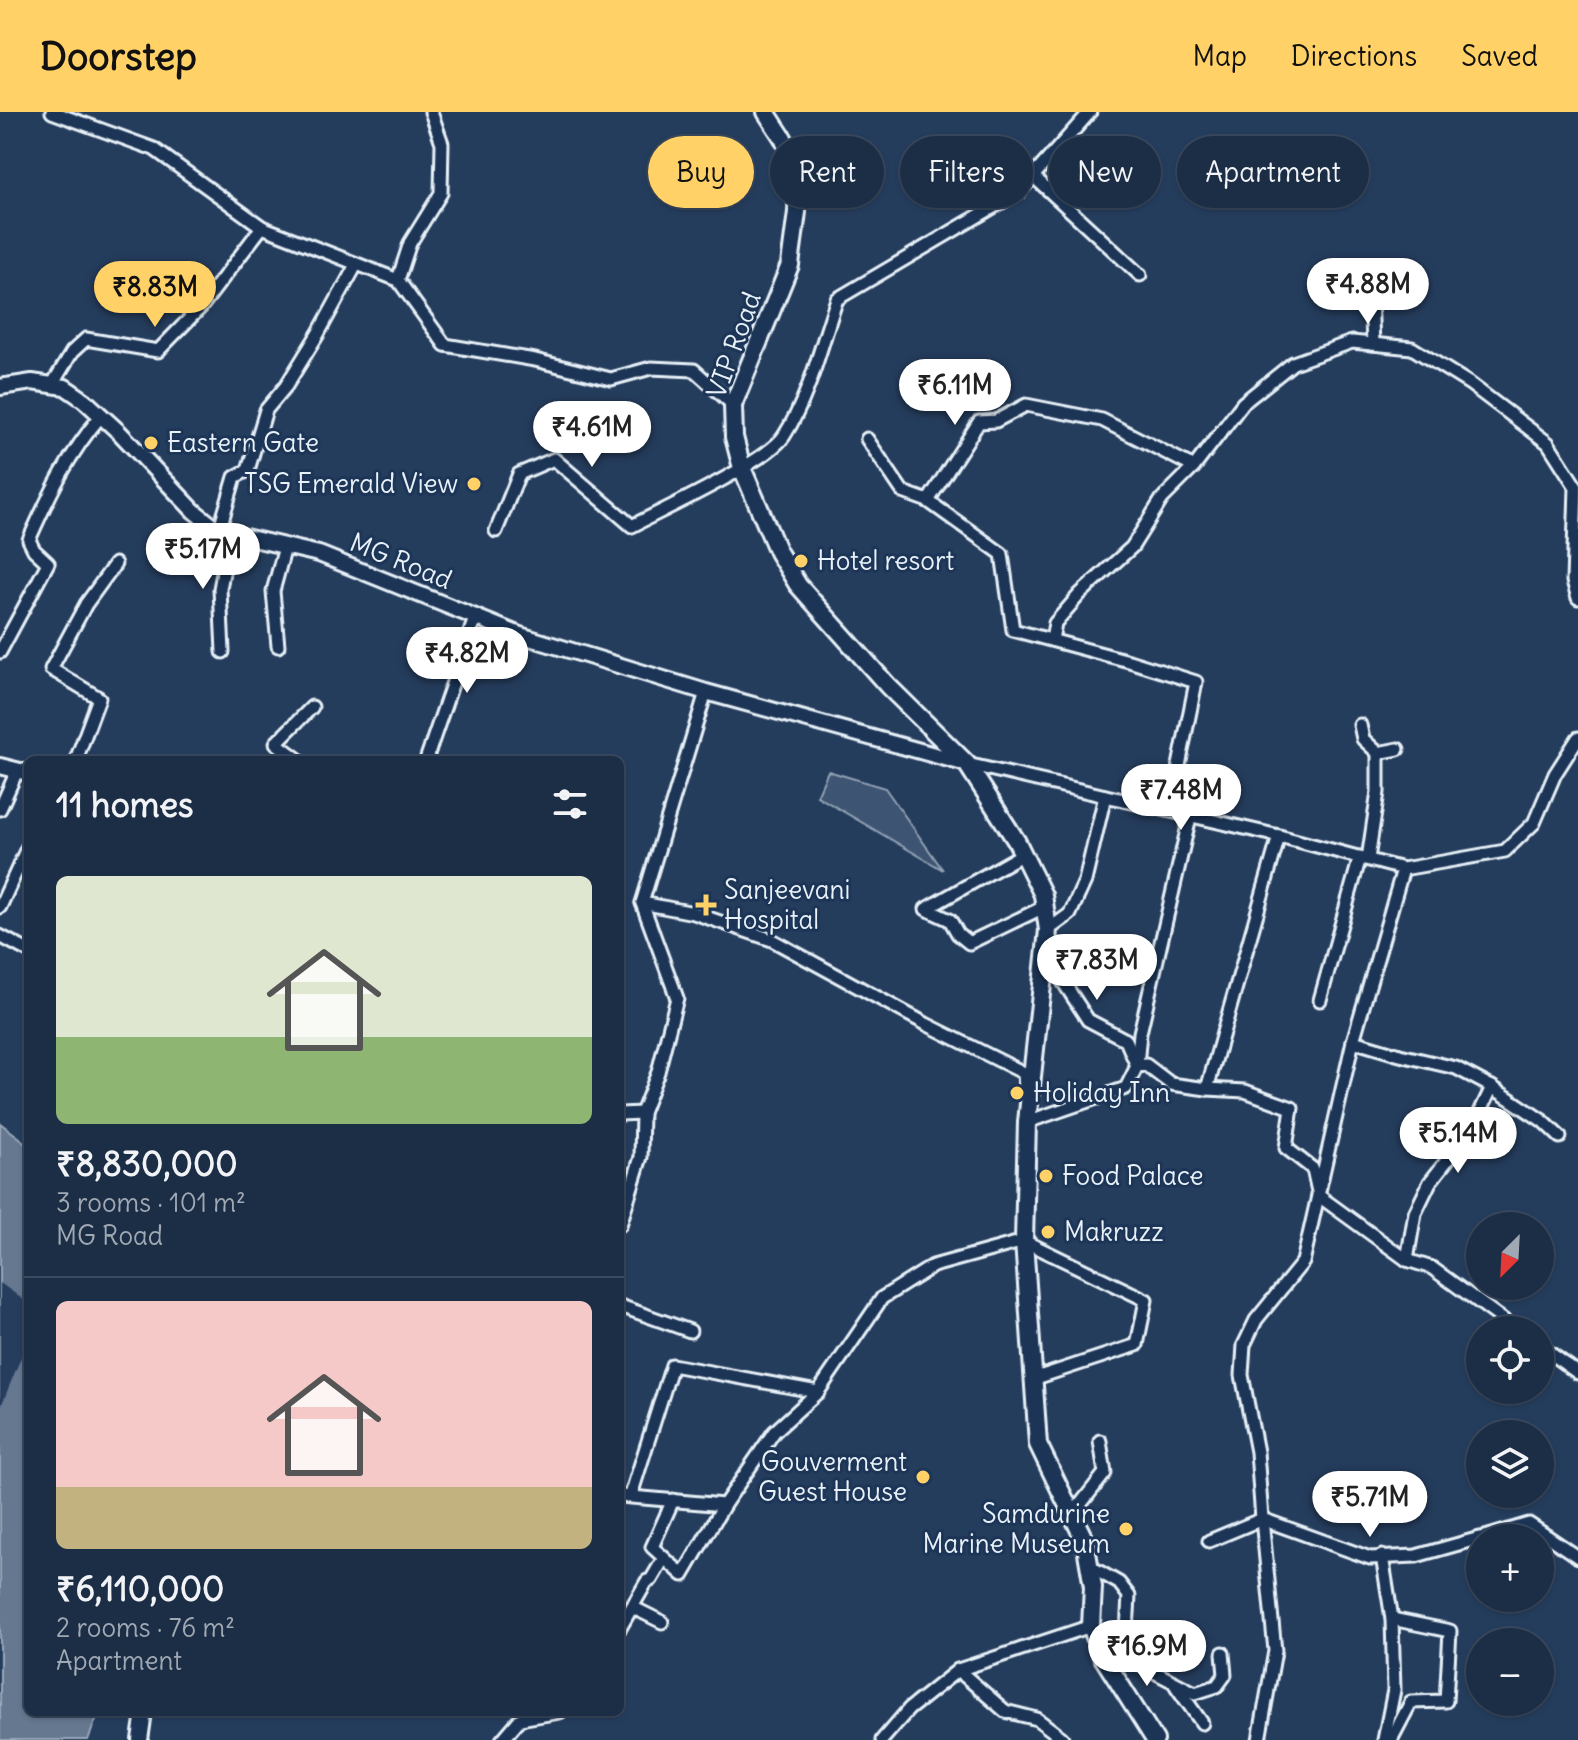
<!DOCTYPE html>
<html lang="en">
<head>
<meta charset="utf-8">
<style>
	:root { --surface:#1c2e46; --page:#293a51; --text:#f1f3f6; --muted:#a0a8b3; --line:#3a4a5f; --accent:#ffd166 }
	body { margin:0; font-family:Delius,sans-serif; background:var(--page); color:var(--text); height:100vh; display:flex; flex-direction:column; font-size:30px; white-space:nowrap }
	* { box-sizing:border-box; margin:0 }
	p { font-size:26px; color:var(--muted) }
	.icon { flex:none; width:44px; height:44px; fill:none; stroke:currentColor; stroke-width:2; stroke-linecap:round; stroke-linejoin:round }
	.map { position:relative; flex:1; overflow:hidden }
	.details { position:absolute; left:24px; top:644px; width:600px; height:960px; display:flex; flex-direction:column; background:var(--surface); border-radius:12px; box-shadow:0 2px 6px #0004,0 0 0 2px var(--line) }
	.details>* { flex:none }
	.banner { position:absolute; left:648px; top:24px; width:760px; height:72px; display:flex; gap:16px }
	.needle { width:52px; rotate:204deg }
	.fabs { position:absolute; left:1466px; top:1100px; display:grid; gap:16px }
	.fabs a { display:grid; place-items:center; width:88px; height:88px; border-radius:50%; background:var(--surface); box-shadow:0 2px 6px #0004,0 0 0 2px var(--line); font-size:40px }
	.price { position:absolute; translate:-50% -68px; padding:0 18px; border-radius:28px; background:#fff; color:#222; font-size:26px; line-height:52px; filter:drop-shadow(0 2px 4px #0008) }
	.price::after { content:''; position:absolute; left:50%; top:48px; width:24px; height:18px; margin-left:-12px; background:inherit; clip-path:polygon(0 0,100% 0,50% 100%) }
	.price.current { background:var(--accent); color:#111 }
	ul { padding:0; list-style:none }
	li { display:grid; align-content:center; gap:16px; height:424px; padding:0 32px }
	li+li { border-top:2px solid var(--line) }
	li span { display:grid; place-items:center; height:248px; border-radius:12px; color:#555 }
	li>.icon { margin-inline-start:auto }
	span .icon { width:144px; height:144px; fill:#fffc; stroke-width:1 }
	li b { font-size:34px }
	h2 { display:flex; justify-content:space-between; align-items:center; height:96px; padding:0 32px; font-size:34px }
	.chip { padding:0 28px; border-radius:36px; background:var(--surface); box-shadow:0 2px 6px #0004,0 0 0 2px var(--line); font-size:28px; line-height:72px }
	.chip.current { background:var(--accent); color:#111 }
	header { display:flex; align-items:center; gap:48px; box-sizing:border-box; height:112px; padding:0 40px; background:var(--accent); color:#111 }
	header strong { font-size:38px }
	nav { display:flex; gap:44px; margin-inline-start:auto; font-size:28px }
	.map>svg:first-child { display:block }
</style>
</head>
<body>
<header>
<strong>Doorstep</strong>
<nav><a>Map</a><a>Directions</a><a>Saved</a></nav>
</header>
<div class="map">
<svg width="1578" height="1628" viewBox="0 0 1578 1628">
	<rect width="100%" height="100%" fill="#253d5d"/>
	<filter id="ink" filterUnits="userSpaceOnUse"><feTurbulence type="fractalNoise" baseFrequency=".0125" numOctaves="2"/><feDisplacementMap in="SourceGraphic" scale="16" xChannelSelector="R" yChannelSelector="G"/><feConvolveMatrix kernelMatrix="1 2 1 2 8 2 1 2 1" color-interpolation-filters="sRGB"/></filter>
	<g filter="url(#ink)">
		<!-- green -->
		<path fill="#3e5472" stroke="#93a2b5" stroke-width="2" d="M828,659L885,676L943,758L817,684Z"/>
		<!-- water -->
		<path fill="#657890" stroke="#99a8ba" stroke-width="2" d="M0,1011L20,1026L28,1036V1600H99L88,1628H0Z"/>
		<!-- pier -->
		<path fill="#253d5d" d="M0,1171L28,1191V1228L0,1297Z"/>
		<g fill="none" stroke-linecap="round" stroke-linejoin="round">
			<defs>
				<g id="minor">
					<path d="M52,0L154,37L262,115L398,168L410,131L441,81L442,31L431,0"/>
					<path d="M1033,64L1140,163"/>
					<path d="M398,168L445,233L535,248L611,267L651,256L694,258L733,293"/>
					<path d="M1371,184L1373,232"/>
					<path d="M52,273L72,240L86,227L158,239L201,195L262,115"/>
					<path d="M867,327L903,380L928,389L1002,442L1013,518L1129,549L1196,570L1170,698"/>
					<path d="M928,389L979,310L996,309L1026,293L1102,308L1194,355L1243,291L1293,251L1352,230L1412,236L1470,272L1548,331L1576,375L1573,469L1578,486"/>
					<path d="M219,419L235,365L248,358L266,298L286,274L318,222L356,153"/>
					<path d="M496,419L519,362L554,347L632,414C663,398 768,349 784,324C810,284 821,232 837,187L1019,80L1090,0"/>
					<path d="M1052,528L1055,511L1080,482L1132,435L1162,387L1194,355"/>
					<path d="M278,534L273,479L285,435"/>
					<path d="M0,540L48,451L34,438L29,428C49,383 69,341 101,304"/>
					<path d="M223,540L220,477L230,422"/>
					<path d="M706,580L642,791L694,801L772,828L926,912L1024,961L1025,977"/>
					<path d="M1360,613L1363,627L1378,641L1398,637"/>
					<path d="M76,648L99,586L51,557L86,492L115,452"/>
					<path d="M299,648L276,631L312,595"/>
					<path d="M426,648L475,506"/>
					<path d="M967,652L1279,724L1403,757L1505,739L1534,711L1555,662L1578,626"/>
					<path d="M1105,684L1085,769L1070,802L1048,818L1062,868L1088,908L1126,928L1137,954"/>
					<path d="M0,697L17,659"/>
					<path d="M1023,742L926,797L950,808L958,822L969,831L1044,795"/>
					<path d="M1368,747L1378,680V641"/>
					<path d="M1403,757L1353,929L1303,1150L1256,1208L1244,1233L1242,1263L1257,1340L1262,1407L1370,1446L1416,1444L1480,1426"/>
					<path d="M0,795L28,734"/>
					<path d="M0,824L28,839"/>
					<path d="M1320,888L1360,745"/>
					<path d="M1353,929L1400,943L1456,956L1492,975L1543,1009L1560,1025"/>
					<path d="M1137,953L1140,921L1190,705"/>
					<path d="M1207,977L1279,724"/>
					<path d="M620,1002L642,1001"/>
					<path d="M1027,1006V1010L1126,976L1137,954L1146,953L1171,972L1207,977L1245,979L1292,996L1286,1036L1313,1057L1319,1084L1407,1148L1432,1156L1517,1218"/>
					<path d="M620,1113L641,1045L642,1001L658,960L677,886L642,791"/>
					<path d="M1407,1148L1415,1101L1430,1070L1452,1042L1464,1034L1492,975"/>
					<path d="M620,1194L690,1219"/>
					<path d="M1540,1234L1578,1261"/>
					<path d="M631,1383L672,1253L818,1280"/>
					<path d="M620,1384L724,1393L774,1320L818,1280L882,1186L933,1154L1024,1129L1146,1188L1137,1233L1033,1267"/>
					<path d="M673,1388L652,1435L683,1463L724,1393"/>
					<path d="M1072,1403L1105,1361L1100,1329"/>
					<path d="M1482,1426L1529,1412L1578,1445"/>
					<path d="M1209,1429L1262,1407L1275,1539L1259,1628"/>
					<path d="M1382,1444L1392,1507L1394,1578L1384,1628"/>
					<path d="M1089,1454L1119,1471L1129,1484L1126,1536L1135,1550L1195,1581L1217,1574L1225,1563L1223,1541"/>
					<path d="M632,1495L662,1510"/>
					<path d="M620,1516L647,1469L651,1468L664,1446"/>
					<path d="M958,1558L1005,1599L1037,1607L1062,1626"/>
					<path d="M1176,1574L1202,1611"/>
					<path d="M502,1628L520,1607L560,1600"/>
					<path d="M882,1628L909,1597L958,1558L1091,1514"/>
					<path d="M1391,1628L1411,1590L1446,1589L1450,1519L1392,1507"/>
				</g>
				<g id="major">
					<path d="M0,275L32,270L65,275L84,288L119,320L194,399L219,419L319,442L520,523L706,580L967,652"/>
					<path d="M0,654L28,661"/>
					<path d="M140,1628L144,1600"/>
				</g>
				<path id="highway" d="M766,0L783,26L798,60L797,100L790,153L733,293L734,325L742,356L778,440L798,473L888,574L967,652L1017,730L1043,783L1048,818L1027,1010L1024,1129L1038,1332L1085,1429L1093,1475L1091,1514L1102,1544L1155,1628"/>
			</defs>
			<!-- minor casing -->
			<use href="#minor" stroke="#e8f1f8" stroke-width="17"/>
			<!-- major casing -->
			<use href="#major" stroke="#e8f1f8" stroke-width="20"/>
			<!-- highway casing -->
			<use href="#highway" stroke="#e8f1f8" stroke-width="22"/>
			<!-- minor -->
			<use href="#minor" stroke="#1d3557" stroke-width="11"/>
			<!-- major -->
			<use href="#major" stroke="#1d3557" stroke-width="14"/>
			<!-- highway -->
			<use href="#highway" stroke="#1d3557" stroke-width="16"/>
		</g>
	</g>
	<!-- markers -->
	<g fill="#ffd166" stroke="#1d3557" stroke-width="3">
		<circle cx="151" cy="331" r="8"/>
		<circle cx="474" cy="372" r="8"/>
		<circle cx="801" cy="449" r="8"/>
		<path d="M702 781h8v8h8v8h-8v8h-8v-8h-8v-8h8z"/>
		<circle cx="1017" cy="981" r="8"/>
		<circle cx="1046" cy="1064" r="8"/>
		<circle cx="1048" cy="1120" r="8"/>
		<circle cx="923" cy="1365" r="8"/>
		<circle cx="1126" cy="1417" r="8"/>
	</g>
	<g text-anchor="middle" stroke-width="6" stroke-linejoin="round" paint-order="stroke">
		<!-- street labels -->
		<g font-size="26" fill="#e8f1f8" stroke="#1d3557">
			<text transform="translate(734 233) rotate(-70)" y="9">VIP Road</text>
			<text transform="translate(401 449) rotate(22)" y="9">MG Road</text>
		</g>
		<!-- poi labels -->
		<g font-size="26" fill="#e8f1f8" stroke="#1d3557" text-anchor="start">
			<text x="167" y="340">Eastern Gate</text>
			<text x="458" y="381" text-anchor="end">TSG Emerald View</text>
			<text x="817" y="458">Hotel resort</text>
			<text x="724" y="787">Sanjeevani<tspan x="724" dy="30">Hospital</tspan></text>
			<text x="1033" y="990">Holiday Inn</text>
			<text x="1062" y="1073">Food Palace</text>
			<text x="1064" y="1129">Makruzz</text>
			<text x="907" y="1359" text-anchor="end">Gouverment<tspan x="907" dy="30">Guest House</tspan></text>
			<text x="1110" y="1411" text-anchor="end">Samdurine<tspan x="1110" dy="30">Marine Museum</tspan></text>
		</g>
	</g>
</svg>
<div class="fabs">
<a><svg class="needle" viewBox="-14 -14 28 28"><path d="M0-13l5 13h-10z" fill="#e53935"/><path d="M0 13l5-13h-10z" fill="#a0a8b3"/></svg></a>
<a><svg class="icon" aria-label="locate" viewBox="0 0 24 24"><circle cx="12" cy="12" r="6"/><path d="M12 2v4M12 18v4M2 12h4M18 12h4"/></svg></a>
<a><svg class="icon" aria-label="layers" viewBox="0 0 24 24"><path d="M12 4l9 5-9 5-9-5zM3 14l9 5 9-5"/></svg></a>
<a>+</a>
<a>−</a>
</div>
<b class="price" style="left:1368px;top:214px">₹4.88M</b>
<b class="price current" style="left:155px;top:217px">₹8.83M</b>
<b class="price" style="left:955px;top:315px">₹6.11M</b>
<b class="price" style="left:592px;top:357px">₹4.61M</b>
<b class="price" style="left:203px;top:479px">₹5.17M</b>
<b class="price" style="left:467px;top:583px">₹4.82M</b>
<b class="price" style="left:1181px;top:720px">₹7.48M</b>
<b class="price" style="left:1097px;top:890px">₹7.83M</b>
<b class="price" style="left:1458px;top:1063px">₹5.14M</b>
<b class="price" style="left:1370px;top:1427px">₹5.71M</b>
<b class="price" style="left:1147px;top:1576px">₹16.9M</b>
<div class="banner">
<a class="chip current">Buy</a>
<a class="chip">Rent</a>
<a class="chip">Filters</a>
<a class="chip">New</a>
<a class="chip">Apartment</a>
</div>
<section class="details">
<h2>11 homes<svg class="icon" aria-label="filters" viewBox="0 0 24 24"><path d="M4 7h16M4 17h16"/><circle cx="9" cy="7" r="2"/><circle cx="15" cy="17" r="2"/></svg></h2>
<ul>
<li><span style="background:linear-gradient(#dfe7d0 65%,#8fb573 0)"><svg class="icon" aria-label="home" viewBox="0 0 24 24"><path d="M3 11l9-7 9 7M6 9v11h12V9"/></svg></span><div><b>₹8,830,000</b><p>3 rooms · 101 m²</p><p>MG Road</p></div></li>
<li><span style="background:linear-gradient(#f6c9c9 75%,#c2b280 0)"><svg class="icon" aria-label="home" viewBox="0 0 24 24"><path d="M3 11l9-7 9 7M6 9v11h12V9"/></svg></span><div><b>₹6,110,000</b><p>2 rooms · 76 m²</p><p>Apartment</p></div></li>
</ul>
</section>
</div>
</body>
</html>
